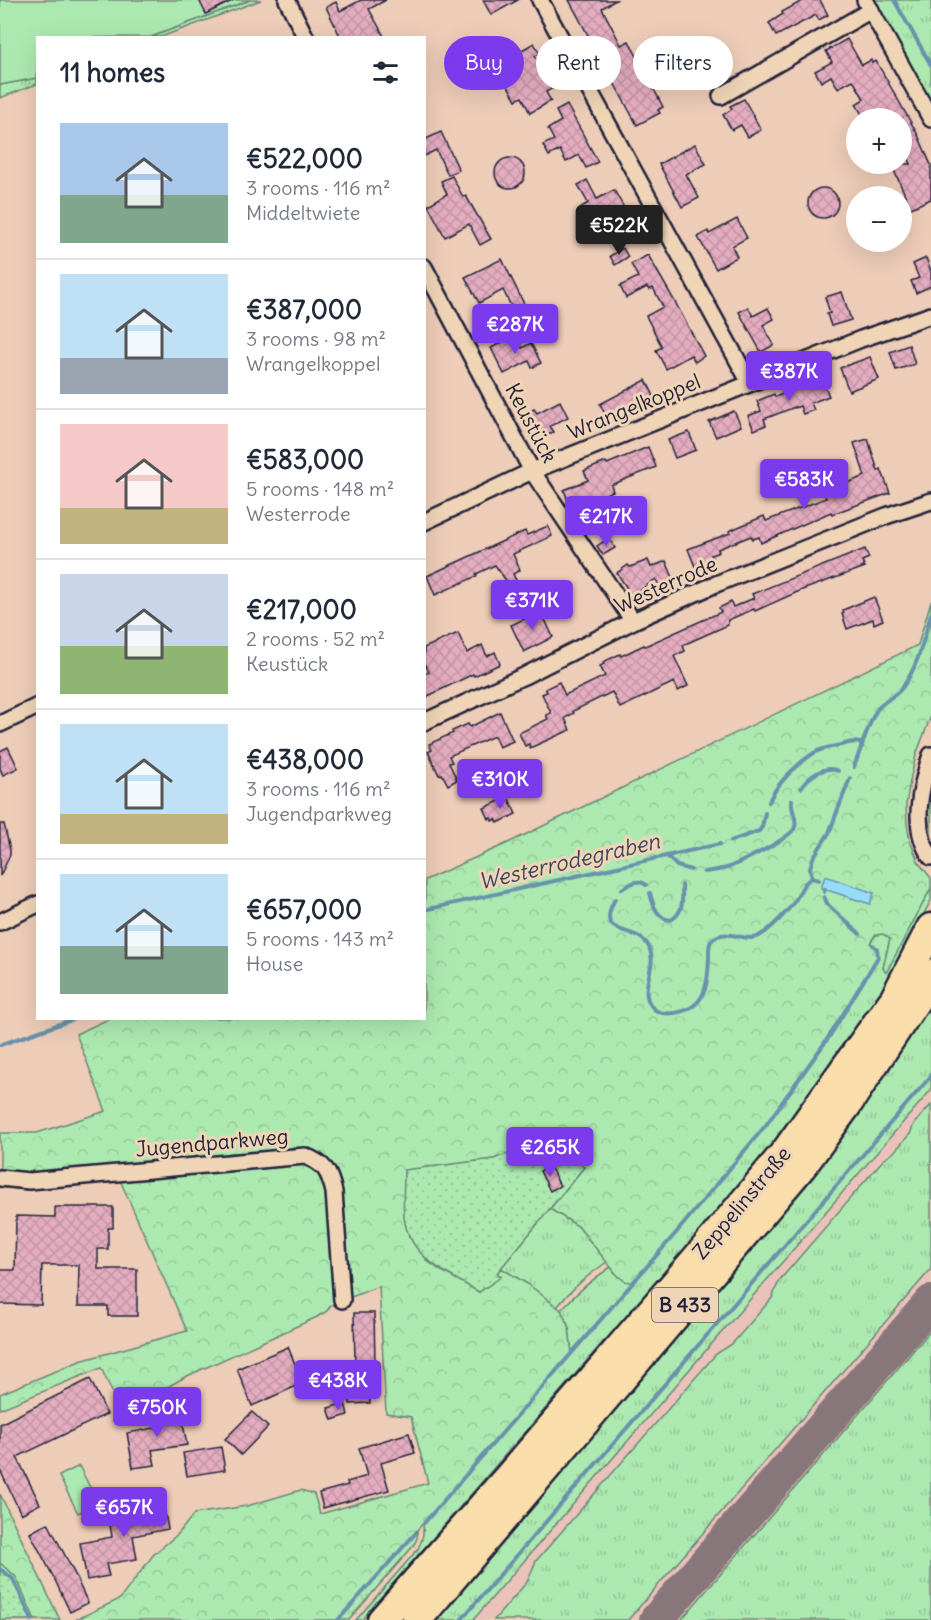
<!DOCTYPE html>
<html lang="en">
<head>
<meta charset="utf-8">
<style>
	:root { --surface:#fff; --page:#f2f2f3; --text:#1f2937; --muted:#747a83; --line:#e0e1e3; --accent:#7c3aed }
	body { margin:0; font-family:Delius,sans-serif; background:var(--page); color:var(--text); height:100vh; display:flex; flex-direction:column; font-size:22px; white-space:nowrap }
	* { box-sizing:border-box; margin:0 }
	p { font-size:20px; color:var(--muted) }
	.icon { flex:none; width:33px; height:33px; fill:none; stroke:currentColor; stroke-width:2; stroke-linecap:round; stroke-linejoin:round }
	.map { position:relative; flex:1; overflow:hidden }
	.side { position:absolute; left:36px; top:36px; width:390px; height:984px; display:flex; flex-direction:column; background:var(--surface); border-radius:0px; box-shadow:0 6px 24px #0002 }
	.side>* { flex:none }
	.hud { position:absolute; left:444px; top:36px; width:396px; height:54px; display:flex; gap:12px }
	.buttons { position:absolute; left:846px; top:108px; display:grid; gap:12px }
	.buttons a { display:grid; place-items:center; width:66px; height:66px; border-radius:50%; background:var(--surface); box-shadow:0 6px 24px #0002; font-size:30px }
	.price { position:absolute; translate:-50% -51px; padding:0 14px; border-radius:6px; background:var(--accent); color:#fff; font-size:20px; line-height:39px; filter:drop-shadow(0 2px 3px #0008) }
	.price::after { content:''; position:absolute; left:50%; top:36px; width:18px; height:14px; margin-left:-9px; background:inherit; clip-path:polygon(0 0,100% 0,50% 100%) }
	.price.current { background:#222; color:#fff }
	ul { padding:0; list-style:none }
	li { display:flex; align-items:center; gap:18px; height:150px; padding:0 24px }
	li+li { border-top:2px solid var(--line) }
	li span { display:grid; place-items:center; flex:none; width:168px; height:120px; border-radius:0px; color:#555 }
	li>.icon { margin-inline-start:auto }
	span .icon { width:72px; height:72px; fill:#fffc; stroke-width:1 }
	li b { font-size:26px }
	h2 { display:flex; justify-content:space-between; align-items:center; height:72px; padding:0 24px; font-size:26px }
	.pill { padding:0 21px; border-radius:27px; background:var(--surface); box-shadow:0 6px 24px #0002; font-size:21px; line-height:54px }
	.pill.current { background:var(--accent); color:#fff }
	.map>svg:first-child { display:block }
</style>
</head>
<body>
<div class="map">
<svg width="931" height="1620" viewBox="0 0 931 1620">
	<defs>
		<pattern id="grass-tufts" width="24" height="20" patternUnits="userSpaceOnUse" patternTransform="scale(1.5)"><rect width="24" height="20" fill="#ace9b0"/><path d="M3 7l-1-3M5 7V3M7 7l1-3M15 17l-1-3M17 17v-4M19 17l1-3" fill="none" stroke="#94c898"/></pattern>
		<pattern id="forest-crowns" width="20" height="18" patternUnits="userSpaceOnUse" patternTransform="scale(1.5)"><rect width="20" height="18" fill="#ace9b0"/><path d="M2 6a3 3 0 1 1 6 0M12 15a3 3 0 1 1 6 0" fill="none" stroke="#94c898"/></pattern>
		<pattern id="park-dots" width="8" height="8" patternUnits="userSpaceOnUse" patternTransform="scale(1.5)"><rect width="8" height="8" fill="#ace9b0"/><path d="M2 2h.1M6 6h.1" fill="none" stroke="#94c898" stroke-width="1.8" stroke-linecap="round"/></pattern>
		<pattern id="building-cross-hatch" width="8" height="8" patternUnits="userSpaceOnUse" patternTransform="scale(1.5)"><rect width="8" height="8" fill="#e4acbf"/><path d="M0 0l8 8M0 8l8-8" fill="none" stroke="#c394a5"/></pattern>
	</defs>
	<rect width="100%" height="100%" fill="#edccb8"/>
	<filter id="ink" filterUnits="userSpaceOnUse"><feTurbulence type="fractalNoise" baseFrequency=".0167" numOctaves="2"/><feDisplacementMap in="SourceGraphic" scale="12" xChannelSelector="R" yChannelSelector="G"/><feConvolveMatrix kernelMatrix="1 2 1 2 8 2 1 2 1" color-interpolation-filters="sRGB"/></filter>
	<g filter="url(#ink)">
		<!-- built -->
		<path fill="#eac2ba" d="M931,1067V1620H452Z"/>
		<!-- grass -->
		<g fill="url(#grass-tufts)" stroke="#678676" stroke-width="1.5">
			<path d="M250,0H261L161,37H151Z"/>
			<path d="M873,0H931V107Z"/>
			<path d="M37,78V84L0,98V85Z"/>
			<path d="M931,781V836C926,817 927,800 931,781Z"/>
			<path d="M931,888V900L904,952L875,1002L792,1125L606,1344L603,1342L362,1620H356L418,1549C422,1540 424,1535 423,1525L572,1354L569,1328L561,1310C576,1293 591,1280 611,1267L618,1277L766,1125L831,1034L878,957L873,945L870,943L875,935L883,934L890,939L883,968L886,972Z"/>
			<path d="M931,993V1090L473,1620H424Z"/>
			<path d="M931,1105V1269L628,1620H494L527,1582L536,1561L716,1354L732,1344L772,1298L779,1281L883,1160L893,1153L910,1134L914,1124Z"/>
			<path d="M550,1209L578,1226L607,1262C587,1276 572,1288 557,1307L529,1285L501,1268Z"/>
			<path d="M931,1330V1620H681Z"/>
			<path d="M417,1531V1538L414,1545L349,1620H338Z"/>
		</g>
		<!-- forest -->
		<g fill="url(#forest-crowns)" stroke="#678676" stroke-width="1.5">
			<path d="M931,601V716L916,755L910,781L906,805L907,824L910,841L919,863L931,878V888L886,973L883,968L890,939L883,934L875,935L870,943L877,949L878,957C843,1014 807,1071 766,1125C724,1179 678,1231 633,1283L625,1281L618,1276L578,1226L550,1209L584,1167L524,1147L494,1159L404,1171L426,1260L440,1270L479,1292L501,1276L497,1273L501,1268L529,1285L561,1310L569,1328L572,1354L338,1620H75L120,1599L154,1554L178,1534L194,1514L247,1506L301,1490L314,1494L320,1514L428,1483L411,1417L386,1413L379,1286L331,1305L327,1311L317,1317L185,1377L122,1413L101,1368L0,1409V1394L80,1361L187,1331L120,1180L30,1190L0,1187V1133H37L106,1111L76,1034L111,1018H424L425,880L508,843L918,645Z"/>
			<path d="M0,1494L60,1620H0Z"/>
		</g>
		<!-- park -->
		<g fill="url(#park-dots)" stroke="#678676" stroke-width="1.5">
			<path d="M524,1147L565,1152L584,1167L497,1273L501,1277L479,1292C450,1275 412,1259 405,1223C402,1210 404,1184 404,1170L494,1159Z"/>
			<path d="M0,1563L16,1577L35,1620H0Z"/>
		</g>
		<!-- pitch -->
		<g fill="#ace9b0" stroke="#678676" stroke-width="1.5">
			<path d="M0,0H250L151,37L38,38L37,78L0,85Z"/>
			<path d="M79,1466L98,1503L78,1513L59,1476Z"/>
		</g>
		<!-- water -->
		<path fill="#96dcf8" stroke="#6892ac" stroke-width="1.5" d="M825,876L874,893L870,904L821,888Z"/>
		<g fill="none" stroke-linecap="round" stroke-linejoin="round">
			<!-- stream -->
			<g stroke="#6892ac" stroke-width="4">
				<path d="M894,0L931,65"/>
				<path d="M854,767C861,749 866,730 875,713C881,701 894,698 902,688C918,667 924,638 931,614"/>
				<path d="M801,788C808,777 825,764 838,771"/>
				<path d="M769,802C776,784 798,763 814,753C821,748 832,747 841,745C847,743 853,741 860,743L862,747"/>
				<path d="M731,841L759,831L762,827L765,813"/>
				<path d="M668,857L677,866L691,870"/>
				<path d="M704,872C712,871 719,870 727,868C739,863 792,838 795,827C798,818 790,810 792,800"/>
				<path d="M812,878L810,868L813,858L829,833L850,778"/>
				<path d="M812,878L819,880"/>
				<path d="M622,889C630,884 638,878 646,885"/>
				<path d="M824,892L825,889"/>
				<path d="M650,893C653,905 657,919 671,920C685,912 682,898 682,885"/>
				<path d="M824,897L828,905L860,934"/>
				<path d="M615,899C593,940 637,923 649,947C659,968 636,990 653,1008C659,1014 667,1014 674,1013C706,1009 708,984 709,958C709,952 708,944 712,940C725,927 744,942 757,937C769,932 789,910 796,899C801,891 803,882 812,878"/>
				<path d="M424,910L720,844"/>
				<path d="M0,1045L77,1018"/>
				<path d="M425,1522L676,1233L766,1125L831,1034L878,957L877,949L873,945"/>
				<path d="M0,1569L13,1579L32,1620"/>
				<path d="M338,1620L414,1535"/>
				<path d="M461,1620L931,1076"/>
			</g>
			<!-- taxiway -->
			<path stroke="#88777a" stroke-width="34" d="M656,1620L931,1302"/>
		</g>
		<!-- building -->
		<g fill="url(#building-cross-hatch)" stroke="#22223b" stroke-width="1.5">
			<path d="M199,0H234L206,14Z"/>
			<path d="M361,0H386L369,9L385,38H341L326,7L336,2L340,11Z"/>
			<path d="M483,0H518L491,15Z"/>
			<path d="M569,0H616L602,8L621,45L629,41L663,107L658,110L660,113L637,125Z"/>
			<path d="M804,0H820L828,15L819,20L816,15L776,36L769,23L783,14L782,12Z"/>
			<path d="M847,39L862,65L871,60L872,63L876,61L918,135L931,165V199L902,212V201L907,199L891,164H911L905,150L910,147L902,132V118H864L856,104L864,99L853,80L838,88L831,76L821,82L815,71L832,62L826,51Z"/>
			<path d="M534,43L540,54L535,56L553,88L546,92L551,101L530,113L522,97L516,100L504,79L498,83L491,70L512,59L511,56Z"/>
			<path d="M744,99L761,130L748,137L741,125L732,130L723,115L732,109L730,106Z"/>
			<path d="M567,105L598,162L586,168L579,155L566,162L560,150L549,156L543,145L554,140L548,129L561,121L556,111Z"/>
			<path d="M441,132L459,170L448,175L436,150L424,156V140Z"/>
			<path d="M695,144L706,164L686,174L699,198L682,207L659,164Z"/>
			<circle cx="510" cy="173" r="15"/>
			<path d="M452,176L463,197L466,196L491,239L480,245L469,224L445,237L428,205L447,194L441,181Z"/>
			<path d="M587,180L597,199L614,190L637,231L624,238L613,218L592,230L580,208L588,203L578,185Z"/>
			<circle cx="823" cy="203" r="15"/>
			<path d="M737,219L747,238L732,246L737,257L716,269L698,237L708,231L709,234Z"/>
			<path d="M623,248L628,257L615,265L610,256Z"/>
			<path d="M648,255L674,300L704,356L695,362L691,355L666,369L656,350L662,347L646,316L663,307L653,288L649,290L647,287L626,298L620,286L638,277L631,264Z"/>
			<path d="M926,258L931,271V286L916,293L911,281L919,278L913,264Z"/>
			<path d="M502,259L524,304L513,310L503,290L479,303L465,277Z"/>
			<path d="M842,292L851,320L831,326L827,314L830,313L825,297Z"/>
			<path d="M748,307L753,316L768,308L774,319L763,325L774,345L761,352L739,312Z"/>
			<path d="M515,335L522,348L531,343L541,363L532,368L529,361L504,374L491,348Z"/>
			<path d="M909,345L915,364L896,370L890,352Z"/>
			<path d="M870,357L879,379L849,391L840,368Z"/>
			<path d="M822,379L829,396L811,403L814,410L803,414L800,406L795,408V407L764,419L766,425L754,430L748,416L761,411L757,401L774,394L775,397Z"/>
			<path d="M646,380L654,396L639,403L638,401L606,416L600,404Z"/>
			<path d="M560,401L568,417L550,426L554,432L538,440L525,414L534,409L537,413Z"/>
			<path d="M734,411L741,426L716,437L709,422Z"/>
			<path d="M689,432L696,450L675,458L668,440Z"/>
			<path d="M868,439L878,471L881,469L890,493L832,514L831,512L761,543L759,537L753,539L751,536L718,549L719,552L711,555L714,562L696,569L688,549L730,533L729,531L764,516L766,521L826,498L824,492L865,476L854,443Z"/>
			<path d="M648,447L656,467L611,485L613,491L586,502L588,506L572,512L564,490L588,480L584,471L606,462L607,464Z"/>
			<path d="M548,526L552,536L513,554L520,570L513,574L524,597L519,600L513,592L509,594L504,583L507,582L495,565L476,574L477,576L435,595L427,576L525,531L527,535Z"/>
			<path d="M609,538L615,548L603,555L597,546Z"/>
			<path d="M865,549L869,558L862,561L865,567L802,590L755,611L754,609L728,620V625L683,645L685,651L674,656L688,686L678,691L674,682L620,708L612,692L573,711L574,713L565,718L570,730L530,748L529,744L525,746L519,733L548,719L546,715L551,713L542,694L547,692L545,689L559,682L565,695L605,676L600,666L604,664L603,662L620,654L621,656L644,645L645,646L721,612L719,608L731,602L733,607L754,598L752,594Z"/>
			<path d="M648,560L651,567L666,561L674,580L659,586L656,579L632,596L617,573L628,565L630,567Z"/>
			<path d="M874,597L883,620L874,624L873,619L847,629L842,614L844,613L843,610Z"/>
			<path d="M541,611L553,637L524,652L511,625Z"/>
			<path d="M458,633L467,653L482,645L487,656L495,652L500,664L474,676L473,674L424,698V674L429,672L424,663V648Z"/>
			<path d="M500,712L513,741L499,747L494,736L449,756L452,762L449,763L457,780L448,785L442,774L439,775L428,752L432,750L429,744L453,733L452,731L468,724L470,727Z"/>
			<path d="M8,747L18,768L3,775L0,769V751Z"/>
			<path d="M508,797L516,814L498,823L496,819L492,821L491,818L489,819L484,808Z"/>
			<path d="M0,824H4L10,850V855L0,876Z"/>
			<path d="M550,1166L560,1186L550,1191L540,1171Z"/>
			<path d="M55,1207H113V1228H108V1249H98V1269H137V1316H108V1306H78L79,1265H42L41,1305L0,1304V1270H15L16,1216L55,1217Z"/>
			<path d="M354,1313H374L375,1363H369L370,1403L350,1404L349,1364H355Z"/>
			<path d="M288,1347L303,1383L252,1406L237,1369Z"/>
			<path d="M90,1379L107,1414L17,1457L40,1504L21,1514L0,1470V1424Z"/>
			<path d="M345,1403L348,1415L332,1420L328,1408Z"/>
			<path d="M180,1407L187,1445L152,1450L155,1465L133,1468L127,1433L160,1427L158,1411Z"/>
			<path d="M252,1412L268,1427L241,1455L225,1439Z"/>
			<path d="M409,1433L415,1453L381,1463L389,1490L323,1508L319,1493L348,1485L347,1482L367,1476L359,1448Z"/>
			<path d="M221,1447L225,1470L187,1476L183,1453Z"/>
			<path d="M161,1492L168,1529L133,1536L137,1559L106,1564L109,1576L87,1580L80,1543L112,1537L110,1525L143,1520L138,1497Z"/>
			<path d="M48,1523L79,1582H78L88,1603L70,1612L54,1578L30,1533Z"/>
		</g>
		<g fill="none" stroke-linecap="round" stroke-linejoin="round">
			<defs>
				<g id="street">
					<path d="M287,0L306,38"/>
					<path d="M540,0L750,383"/>
					<path d="M865,0L931,119"/>
					<path d="M721,96L871,10"/>
					<path d="M424,267L532,471L633,621"/>
					<path d="M424,522L532,471L861,339L931,315"/>
					<path d="M424,722L524,676L633,621L716,584L886,516L931,501"/>
					<path d="M0,724L38,706"/>
					<path d="M931,755C921,785 910,828 931,857"/>
					<path d="M0,922L38,904"/>
					<path d="M0,1178L29,1181L305,1156C325,1164 329,1171 334,1192L342,1300"/>
				</g>
				<g id="highway">
					<path d="M382,1620L510,1475L708,1245L786,1151L895,998L931,928"/>
					<path d="M417,1620L803,1165L847,1105L924,988L931,974"/>
				</g>
			</defs>
			<!-- street casing -->
			<use href="#street" stroke="#22223b" stroke-width="20"/>
			<!-- highway casing -->
			<use href="#highway" stroke="#22223b" stroke-width="33"/>
			<!-- street -->
			<use href="#street" stroke="#efd4b6" stroke-width="15"/>
			<!-- highway -->
			<use href="#highway" stroke="#f9deab" stroke-width="28"/>
		</g>
	</g>
	<g text-anchor="middle" stroke-width="6" stroke-linejoin="round" paint-order="stroke">
		<!-- shield labels -->
		<rect fill="#efd4b6" stroke="#605760" stroke-width="1.5" x="652" y="1288" width="66" height="34" rx="4.5"/>
		<g font-size="20" font-weight="bold" fill="#22223b">
			<text x="685" y="1312">B 433</text>
		</g>
		<!-- street labels -->
		<g font-size="21" fill="#22223b" stroke="#efd4b6">
			<text transform="translate(634 407) rotate(-22)" y="7">Wrangelkoppel</text>
			<text transform="translate(531 423) rotate(62)" y="7">Keustück</text>
			<text transform="translate(666 585) rotate(-24)" y="7">Westerrode</text>
			<text transform="translate(212 1143) rotate(-5)" y="7">Jugendparkweg</text>
			<text transform="translate(742 1203) rotate(-50)" y="7">Zeppelinstraße</text>
		</g>
		<!-- water labels -->
		<g font-size="22" font-style="italic" fill="#394761" stroke="#efd4b6">
			<text transform="translate(569 861) rotate(-13)" y="8">Westerrodegraben</text>
		</g>
	</g>
</svg>
<div class="buttons">
<a>+</a>
<a>−</a>
</div>
<b class="price current" style="left:619px;top:256px">€522K</b>
<b class="price" style="left:515px;top:355px">€287K</b>
<b class="price" style="left:789px;top:402px">€387K</b>
<b class="price" style="left:804px;top:510px">€583K</b>
<b class="price" style="left:606px;top:547px">€217K</b>
<b class="price" style="left:532px;top:631px">€371K</b>
<b class="price" style="left:500px;top:810px">€310K</b>
<b class="price" style="left:550px;top:1178px">€265K</b>
<b class="price" style="left:338px;top:1411px">€438K</b>
<b class="price" style="left:157px;top:1438px">€750K</b>
<b class="price" style="left:124px;top:1538px">€657K</b>
<div class="hud">
<a class="pill current">Buy</a>
<a class="pill">Rent</a>
<a class="pill">Filters</a>
</div>
<section class="side">
<h2>11 homes<svg class="icon" aria-label="filters" viewBox="0 0 24 24"><path d="M4 7h16M4 17h16"/><circle cx="9" cy="7" r="2"/><circle cx="15" cy="17" r="2"/></svg></h2>
<ul>
<li><span style="background:linear-gradient(#a9c7e8 60%,#7fa58c 0)"><svg class="icon" aria-label="home" viewBox="0 0 24 24"><path d="M3 11l9-7 9 7M6 9v11h12V9"/></svg></span><div><b>€522,000</b><p>3 rooms · 116 m²</p><p>Middeltwiete</p></div></li>
<li><span style="background:linear-gradient(#bfe0f5 70%,#9aa5b1 0)"><svg class="icon" aria-label="home" viewBox="0 0 24 24"><path d="M3 11l9-7 9 7M6 9v11h12V9"/></svg></span><div><b>€387,000</b><p>3 rooms · 98 m²</p><p>Wrangelkoppel</p></div></li>
<li><span style="background:linear-gradient(#f6c9c9 70%,#c2b280 0)"><svg class="icon" aria-label="home" viewBox="0 0 24 24"><path d="M3 11l9-7 9 7M6 9v11h12V9"/></svg></span><div><b>€583,000</b><p>5 rooms · 148 m²</p><p>Westerrode</p></div></li>
<li><span style="background:linear-gradient(#c9d6e8 60%,#8fb573 0)"><svg class="icon" aria-label="home" viewBox="0 0 24 24"><path d="M3 11l9-7 9 7M6 9v11h12V9"/></svg></span><div><b>€217,000</b><p>2 rooms · 52 m²</p><p>Keustück</p></div></li>
<li><span style="background:linear-gradient(#bfe0f5 75%,#c2b280 0)"><svg class="icon" aria-label="home" viewBox="0 0 24 24"><path d="M3 11l9-7 9 7M6 9v11h12V9"/></svg></span><div><b>€438,000</b><p>3 rooms · 116 m²</p><p>Jugendparkweg</p></div></li>
<li><span style="background:linear-gradient(#bfe0f5 60%,#7fa58c 0)"><svg class="icon" aria-label="home" viewBox="0 0 24 24"><path d="M3 11l9-7 9 7M6 9v11h12V9"/></svg></span><div><b>€657,000</b><p>5 rooms · 143 m²</p><p>House</p></div></li>
</ul>
</section>
</div>
</body>
</html>
